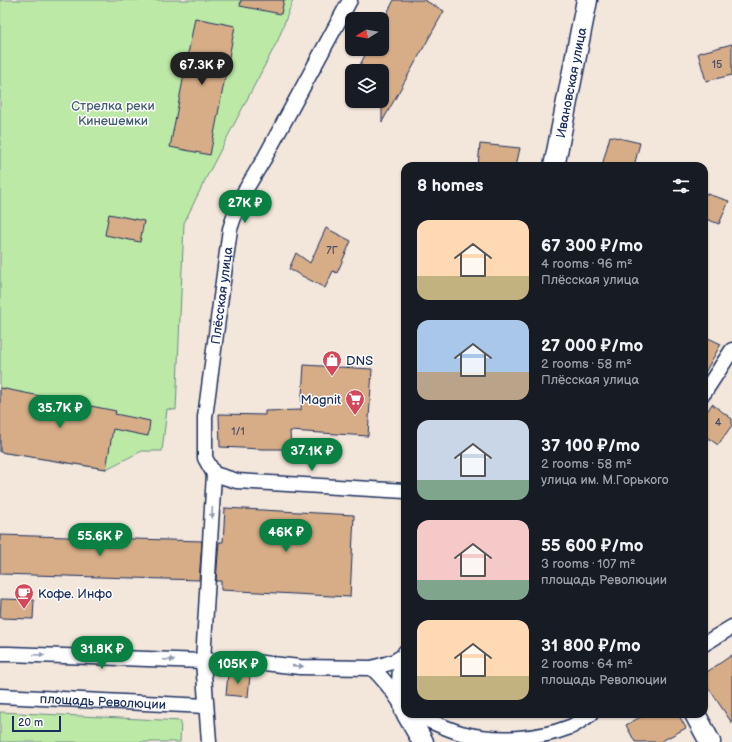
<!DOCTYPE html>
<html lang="en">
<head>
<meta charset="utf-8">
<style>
	:root { --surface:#171b24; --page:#20242c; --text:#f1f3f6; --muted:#9ea1a6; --accent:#0b8043 }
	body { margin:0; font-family:"Balsamiq Sans",sans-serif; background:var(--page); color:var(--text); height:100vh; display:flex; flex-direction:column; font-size:15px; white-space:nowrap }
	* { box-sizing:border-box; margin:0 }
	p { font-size:13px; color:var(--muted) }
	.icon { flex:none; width:22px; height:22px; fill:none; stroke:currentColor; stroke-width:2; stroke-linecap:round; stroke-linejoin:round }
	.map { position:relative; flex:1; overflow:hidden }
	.panel { position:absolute; left:401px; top:162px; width:307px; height:556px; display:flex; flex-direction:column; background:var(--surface); border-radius:12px; box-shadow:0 1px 3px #0004 }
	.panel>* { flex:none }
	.needle { width:26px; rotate:259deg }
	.tools { position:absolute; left:345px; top:12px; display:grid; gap:8px }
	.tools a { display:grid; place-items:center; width:44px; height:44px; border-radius:8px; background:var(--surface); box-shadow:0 1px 3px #0004; font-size:20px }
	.scale { position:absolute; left:12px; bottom:10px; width:49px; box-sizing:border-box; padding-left:4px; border:2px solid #1b2f5e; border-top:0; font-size:11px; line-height:14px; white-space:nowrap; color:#1b2f5e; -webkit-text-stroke:3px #fff; paint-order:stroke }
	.price { position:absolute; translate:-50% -34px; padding:0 9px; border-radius:14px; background:var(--accent); color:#fff; font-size:13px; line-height:26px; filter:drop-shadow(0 1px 2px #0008) }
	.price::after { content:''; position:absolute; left:50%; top:24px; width:12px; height:9px; margin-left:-6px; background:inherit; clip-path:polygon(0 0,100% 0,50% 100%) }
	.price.active { background:#222; color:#fff }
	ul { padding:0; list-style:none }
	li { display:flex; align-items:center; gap:12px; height:100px; padding:0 16px }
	li span { display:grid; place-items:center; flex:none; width:112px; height:80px; border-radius:12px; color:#555 }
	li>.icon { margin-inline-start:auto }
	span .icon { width:48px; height:48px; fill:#fffc; stroke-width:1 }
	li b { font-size:17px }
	h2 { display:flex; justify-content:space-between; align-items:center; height:48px; padding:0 16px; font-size:17px }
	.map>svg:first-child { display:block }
</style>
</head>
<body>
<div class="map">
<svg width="732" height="742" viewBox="0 0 732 742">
	<rect width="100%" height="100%" fill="#f3e6db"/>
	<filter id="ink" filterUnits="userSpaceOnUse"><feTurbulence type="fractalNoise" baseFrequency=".025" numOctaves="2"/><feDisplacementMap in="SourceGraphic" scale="8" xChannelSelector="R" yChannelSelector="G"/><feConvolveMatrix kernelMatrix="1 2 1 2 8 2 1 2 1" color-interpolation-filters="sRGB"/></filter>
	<g filter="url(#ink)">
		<!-- green -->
		<g fill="#bce9a6" stroke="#6c8c82">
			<path d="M0,0H293L278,40L206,178L184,223L176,410L167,409L162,451H142L106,469L0,452Z"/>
			<path d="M0,712L181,721L180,742H0Z"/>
		</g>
		<!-- building -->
		<g fill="#d6ad87" stroke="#1b2f5e">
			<path d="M241,0H284L281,14L240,6Z"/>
			<path d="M394,0H424L444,11L382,122V71H357L368,49H382V23Z"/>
			<path d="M195,18L235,26L210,155L170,147Z"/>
			<path d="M732,44V75L706,81L698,53Z"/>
			<path d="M610,136L640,143L634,166H602Z"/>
			<path d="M480,144L520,148L516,166H478Z"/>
			<path d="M704,193L729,201L719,224L704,218Z"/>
			<path d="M109,214L144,221L140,242L105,235Z"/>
			<path d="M326,228L351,241L337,273L333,271L325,288L289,269L296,253L310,263Z"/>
			<path d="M704,336L721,344L704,374Z"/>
			<path d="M304,365L372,369L368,436L290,431L291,449H262L220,447L219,414L265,415V411L301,410Z"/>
			<path d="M0,388L116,411L115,414L150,421L148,436L113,429L106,469L0,452Z"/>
			<path d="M712,404L732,419V425L718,445L704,435V416Z"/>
			<path d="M225,508L354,515L350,597L221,590V581H216L219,542H223Z"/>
			<path d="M0,535L202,541L199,580L0,574Z"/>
			<path d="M1,599L34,600L33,619L0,618Z"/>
			<path d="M732,655V723L704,681V674Z"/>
			<path d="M228,674L250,675L248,697L226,695Z"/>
			<path d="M646,714H678L686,728L660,742H635L626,725Z"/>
		</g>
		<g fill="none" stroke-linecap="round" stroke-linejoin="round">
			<defs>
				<g id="street">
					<path d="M704,393L732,350"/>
					<path id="s1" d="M214,474L205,458V417L230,229L240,199L264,159L350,0"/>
					<path d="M214,474L237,481L405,491"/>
					<path d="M704,644L732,627"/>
					<path d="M0,654H8L203,661L235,660L300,667L372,668L386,664L395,661L403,656L405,652"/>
					<path d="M372,668C384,679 393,691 402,705"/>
					<path id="s2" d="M0,696L206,706"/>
					<path d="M412,714C429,720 444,728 461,733C495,742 537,740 570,727C577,724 584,718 591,714"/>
					<path d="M209,742L203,661L214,474"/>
				</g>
				<g id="secondary">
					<path id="s3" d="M554,166L556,157L587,0"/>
					<path d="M405,660C401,676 401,694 405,710"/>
					<path d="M407,714L423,742"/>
					<path d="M695,714L710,742"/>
				</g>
			</defs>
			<!-- street casing -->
			<use href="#street" stroke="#1b2f5e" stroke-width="17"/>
			<!-- secondary casing -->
			<use href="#secondary" stroke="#1b2f5e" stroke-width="23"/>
			<!-- street -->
			<use href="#street" stroke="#fff" stroke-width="14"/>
			<!-- secondary -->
			<use href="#secondary" stroke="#fff" stroke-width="20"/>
		</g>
		<!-- one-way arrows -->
		<defs><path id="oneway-solid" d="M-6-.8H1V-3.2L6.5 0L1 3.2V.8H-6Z"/></defs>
		<g fill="#8d97ae">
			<use href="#oneway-solid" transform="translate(212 513) rotate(94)"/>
			<use href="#oneway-solid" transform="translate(39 655) rotate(2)"/>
			<use href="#oneway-solid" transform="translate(169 660) rotate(2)"/>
			<use href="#oneway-solid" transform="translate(298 666) rotate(4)"/>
		</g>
	</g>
	<!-- icons -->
	<defs>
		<symbol id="shop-pin" viewBox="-11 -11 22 30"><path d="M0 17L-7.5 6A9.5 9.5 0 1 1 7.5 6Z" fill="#d1495b" stroke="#fff"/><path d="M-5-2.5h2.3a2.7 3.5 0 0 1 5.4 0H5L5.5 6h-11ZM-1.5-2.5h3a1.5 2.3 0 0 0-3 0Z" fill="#fff"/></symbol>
		<symbol id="supermarket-pin" viewBox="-11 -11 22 30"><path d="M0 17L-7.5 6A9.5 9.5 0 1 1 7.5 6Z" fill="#d1495b" stroke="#fff"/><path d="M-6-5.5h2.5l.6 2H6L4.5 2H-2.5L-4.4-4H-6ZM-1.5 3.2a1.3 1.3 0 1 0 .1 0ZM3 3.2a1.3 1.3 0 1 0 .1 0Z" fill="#fff"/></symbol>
		<symbol id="cafe-pin" viewBox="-11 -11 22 30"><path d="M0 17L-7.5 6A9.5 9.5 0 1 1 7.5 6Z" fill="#d1495b" stroke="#fff"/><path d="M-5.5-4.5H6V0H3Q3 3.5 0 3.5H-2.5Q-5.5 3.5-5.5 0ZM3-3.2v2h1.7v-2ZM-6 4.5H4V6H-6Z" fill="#fff"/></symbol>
	</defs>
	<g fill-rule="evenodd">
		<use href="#shop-pin" x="321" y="349" width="22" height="30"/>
		<use href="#supermarket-pin" x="344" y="388" width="22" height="30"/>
		<use href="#cafe-pin" x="13" y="582" width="22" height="30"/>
	</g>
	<g text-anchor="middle" stroke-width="3" stroke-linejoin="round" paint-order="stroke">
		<!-- number labels -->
		<g font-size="11" fill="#4a4e68">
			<text x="717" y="68">15</text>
			<text x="332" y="254">7Г</text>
			<text x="718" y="426">4</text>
			<text x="238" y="435">1/1</text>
		</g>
		<!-- street labels -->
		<g font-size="13" fill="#1b2f5e" stroke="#fff">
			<text dy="5" stroke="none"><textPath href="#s3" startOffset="85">Ивановская улица</textPath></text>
			<text dy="5" stroke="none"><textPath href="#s1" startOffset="182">Плёсская улица</textPath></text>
			<text dy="5" stroke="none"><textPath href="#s2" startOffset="103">площадь Революции</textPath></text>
		</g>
		<!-- park labels -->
		<g font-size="13" fill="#435e70" stroke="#fff">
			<text x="113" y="110">Стрелка реки<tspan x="113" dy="15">Кинешемки</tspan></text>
		</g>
		<!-- poi labels -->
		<g font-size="13" fill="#1b2f5e" stroke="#fff" text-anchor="start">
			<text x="346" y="365">DNS</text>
			<text x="341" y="404" text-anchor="end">Magnit</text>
			<text x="38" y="598">Кофе. Инфо</text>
		</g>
	</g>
</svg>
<div class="tools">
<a><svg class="needle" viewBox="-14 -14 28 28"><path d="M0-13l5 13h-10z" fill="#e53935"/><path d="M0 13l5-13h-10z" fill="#9ea1a6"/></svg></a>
<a><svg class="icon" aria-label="layers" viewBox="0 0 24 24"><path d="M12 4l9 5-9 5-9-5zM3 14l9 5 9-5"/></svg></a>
</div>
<div class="scale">20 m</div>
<b class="price active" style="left:202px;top:86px">67.3K ₽</b>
<b class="price" style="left:245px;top:224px">27K ₽</b>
<b class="price" style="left:60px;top:429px">35.7K ₽</b>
<b class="price" style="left:312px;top:472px">37.1K ₽</b>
<b class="price" style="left:286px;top:553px">46K ₽</b>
<b class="price" style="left:100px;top:557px">55.6K ₽</b>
<b class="price" style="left:102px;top:670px">31.8K ₽</b>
<b class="price" style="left:238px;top:685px">105K ₽</b>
<section class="panel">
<h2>8 homes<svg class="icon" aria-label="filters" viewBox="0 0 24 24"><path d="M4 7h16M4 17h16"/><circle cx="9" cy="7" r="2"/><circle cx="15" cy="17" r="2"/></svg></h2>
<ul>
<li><span style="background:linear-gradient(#ffd9b3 70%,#c2b280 0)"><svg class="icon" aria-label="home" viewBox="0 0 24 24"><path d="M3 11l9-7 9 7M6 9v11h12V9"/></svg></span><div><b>67 300 ₽/mo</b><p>4 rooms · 96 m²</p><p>Плёсская улица</p></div></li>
<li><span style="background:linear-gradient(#a9c7e8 65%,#b9a48a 0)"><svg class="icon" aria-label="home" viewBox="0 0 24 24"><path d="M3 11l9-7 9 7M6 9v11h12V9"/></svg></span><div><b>27 000 ₽/mo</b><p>2 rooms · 58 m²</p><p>Плёсская улица</p></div></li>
<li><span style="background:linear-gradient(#c9d6e8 75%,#7fa58c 0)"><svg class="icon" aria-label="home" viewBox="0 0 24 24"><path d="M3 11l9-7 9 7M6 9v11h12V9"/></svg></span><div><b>37 100 ₽/mo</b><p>2 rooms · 58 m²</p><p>улица им. М.Горького</p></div></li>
<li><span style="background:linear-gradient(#f6c9c9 75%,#7fa58c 0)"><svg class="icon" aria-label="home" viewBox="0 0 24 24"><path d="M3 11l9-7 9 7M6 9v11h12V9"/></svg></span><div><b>55 600 ₽/mo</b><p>3 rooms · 107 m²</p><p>площадь Революции</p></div></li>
<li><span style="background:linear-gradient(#ffd9b3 70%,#c2b280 0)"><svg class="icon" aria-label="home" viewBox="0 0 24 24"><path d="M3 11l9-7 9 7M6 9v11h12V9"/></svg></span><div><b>31 800 ₽/mo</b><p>2 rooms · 64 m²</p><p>площадь Революции</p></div></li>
</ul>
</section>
</div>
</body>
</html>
